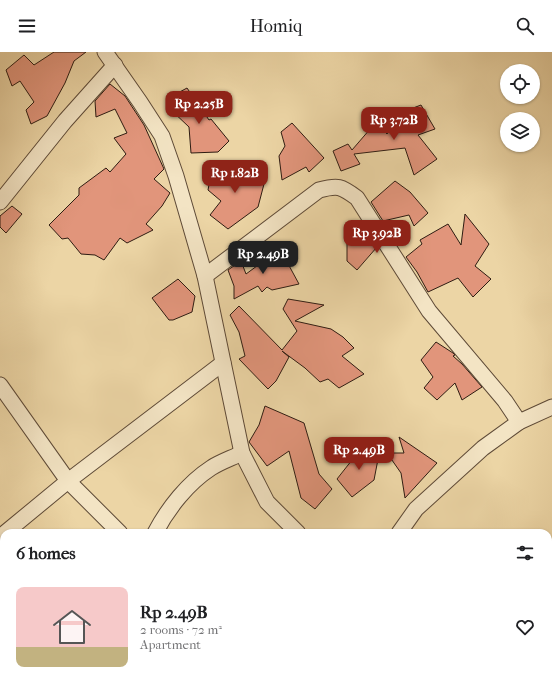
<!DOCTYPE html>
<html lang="en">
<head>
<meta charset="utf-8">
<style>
	:root { --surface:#fff; --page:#f2f2f2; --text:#202124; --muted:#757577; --accent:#8f2418 }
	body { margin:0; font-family:"IM FELL French Canon",serif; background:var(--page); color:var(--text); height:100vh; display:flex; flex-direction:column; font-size:15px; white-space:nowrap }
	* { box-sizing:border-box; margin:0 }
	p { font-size:13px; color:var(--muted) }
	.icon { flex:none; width:22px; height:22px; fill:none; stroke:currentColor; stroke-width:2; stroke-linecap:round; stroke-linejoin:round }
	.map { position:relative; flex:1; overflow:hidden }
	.drawer { position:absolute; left:0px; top:477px; width:552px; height:156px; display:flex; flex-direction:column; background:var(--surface); border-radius:12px 12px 0 0; box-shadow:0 1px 3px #0004 }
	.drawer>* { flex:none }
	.buttons { position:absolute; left:500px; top:12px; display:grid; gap:8px }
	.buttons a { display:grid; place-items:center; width:40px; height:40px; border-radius:50%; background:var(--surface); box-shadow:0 1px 3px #0004; font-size:20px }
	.price { position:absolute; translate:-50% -34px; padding:0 9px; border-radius:8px; background:var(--accent); color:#fff; font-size:13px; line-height:26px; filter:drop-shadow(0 1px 2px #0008) }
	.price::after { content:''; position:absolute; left:50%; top:24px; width:12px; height:9px; margin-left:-6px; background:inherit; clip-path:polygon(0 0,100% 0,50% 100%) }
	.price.active { background:#222; color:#fff }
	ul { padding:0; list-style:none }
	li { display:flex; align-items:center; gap:12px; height:100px; padding:0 16px }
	li span { display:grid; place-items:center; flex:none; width:112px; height:80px; border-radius:8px; color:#555 }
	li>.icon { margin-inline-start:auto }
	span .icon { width:48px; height:48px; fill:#fffc; stroke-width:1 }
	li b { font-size:17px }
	h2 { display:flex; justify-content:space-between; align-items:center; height:48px; padding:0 16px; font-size:17px }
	header { display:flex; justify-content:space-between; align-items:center; height:52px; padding:0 16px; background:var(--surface); font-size:18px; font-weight:600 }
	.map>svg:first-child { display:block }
</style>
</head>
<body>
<header><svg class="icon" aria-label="menu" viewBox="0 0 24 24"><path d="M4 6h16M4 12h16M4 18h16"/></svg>Homiq<svg class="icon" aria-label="search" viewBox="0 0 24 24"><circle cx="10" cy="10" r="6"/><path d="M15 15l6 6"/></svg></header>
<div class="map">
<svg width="552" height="633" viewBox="0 0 552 633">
	<rect width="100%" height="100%" fill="#ecd5a5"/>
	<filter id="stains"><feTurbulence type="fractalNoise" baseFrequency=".005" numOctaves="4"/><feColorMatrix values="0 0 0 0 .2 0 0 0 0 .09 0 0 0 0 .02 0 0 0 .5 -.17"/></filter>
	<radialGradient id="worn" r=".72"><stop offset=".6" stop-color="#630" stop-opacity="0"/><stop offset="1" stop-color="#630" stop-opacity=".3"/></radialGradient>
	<!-- building -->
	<g fill="#e1957b" stroke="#2e1c12">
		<path d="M54,0H86L74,9L65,31L47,64L31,72L26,58L34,50L20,29L12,34L6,18L24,3L34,13Z"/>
		<path d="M110,32L125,44L144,73L164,117L154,127L170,141L162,154L146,172L153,178L127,191L120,186L104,208L95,203L81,202L68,186L62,187L49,173L79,143V136L106,116L110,120L126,102L114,86L127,81L115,57L96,65L95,49Z"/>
		<path d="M187,36L209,68L211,67L229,89L218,100L191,101L189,75L170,57L178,55L176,42Z"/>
		<path d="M421,53L435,77L418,83L437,107L414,123L405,96L354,102L360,112L341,119L333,99L348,92L352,98L377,69L387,82L400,61Z"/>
		<path d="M292,71L324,106L309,120L306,115L282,128L279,104L285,94L281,80Z"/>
		<path d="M232,110L245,123L258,116L264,132L258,155L228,177L210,163L221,149L208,138L211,122L219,116Z"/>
		<path d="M395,129L410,140L428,161L414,174L409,163L383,169L371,150Z"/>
		<path d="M12,154L22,162L6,181L0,175V164Z"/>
		<path d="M465,162L489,192L475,214L491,227L473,245L458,226L428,240L417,220L406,205L422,192L420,188L448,172L461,193Z"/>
		<path d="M362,177L372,187L377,195L357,218L347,209V191Z"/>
		<path d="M280,197L299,232L272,238L267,235L262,240L258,234L234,247V234L228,218L241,209L246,222Z"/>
		<path d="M178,227L195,244L192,260L173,268H169L152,246Z"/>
		<path d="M288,247L324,253L295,269L331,277L343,285L354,296L342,304L364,322L339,336L328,327L320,330L305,316L282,299L289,305L276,329L268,337L239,307L245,304L239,280L230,263L239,254L282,298L297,279L283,257Z"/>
		<path d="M436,290L453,301L455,303L453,304L462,312L482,335L462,348L455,331L437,348L424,336L433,325L421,308Z"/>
		<path d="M265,354L304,371L319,422L332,437L315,457L301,446L289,399L267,414L249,390L259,373Z"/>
		<path d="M399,385L437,411L405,446L401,421L387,401H404Z"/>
		<path d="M359,391L373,402H379L374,428L352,445L337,427L352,408Z"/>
	</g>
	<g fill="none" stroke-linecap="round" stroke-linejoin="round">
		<defs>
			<g id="street">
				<path d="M105,0L140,50L162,84L176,124L205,224L242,401L267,450L298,481"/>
				<path d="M0,150L65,69L115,13"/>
				<path d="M205,224L319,138C338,133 341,134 357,146L429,259L505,349L519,370"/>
				<path d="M0,333L68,429L120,481"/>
				<path d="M5,481L68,429L223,311"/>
				<path d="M155,481C168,456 188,431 211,416C220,410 232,406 242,401"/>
				<path d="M399,481L416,457L483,396L519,370L552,355"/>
				<path d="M230,629L234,633"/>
				<path d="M494,629L500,633"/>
				<path d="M197,633L201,629"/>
				<path d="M361,633L365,629"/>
			</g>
		</defs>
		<!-- street casing -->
		<use href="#street" stroke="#5e4a37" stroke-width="17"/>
		<!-- street -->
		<use href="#street" stroke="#f3e4c4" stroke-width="15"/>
	</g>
	<rect width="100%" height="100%" filter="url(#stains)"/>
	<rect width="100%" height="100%" fill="url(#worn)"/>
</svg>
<div class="buttons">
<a><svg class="icon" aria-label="locate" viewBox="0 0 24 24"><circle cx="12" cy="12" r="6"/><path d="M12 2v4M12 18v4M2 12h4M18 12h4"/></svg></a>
<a><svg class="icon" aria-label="layers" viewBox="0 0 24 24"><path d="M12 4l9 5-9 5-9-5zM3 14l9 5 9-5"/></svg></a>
</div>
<b class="price" style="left:199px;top:73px">Rp 2.25B</b>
<b class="price" style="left:394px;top:89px">Rp 3.72B</b>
<b class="price" style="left:235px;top:142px">Rp 1.82B</b>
<b class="price" style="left:377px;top:202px">Rp 3.92B</b>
<b class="price active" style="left:263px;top:223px">Rp 2.49B</b>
<b class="price" style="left:359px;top:419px">Rp 2.49B</b>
<section class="drawer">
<h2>6 homes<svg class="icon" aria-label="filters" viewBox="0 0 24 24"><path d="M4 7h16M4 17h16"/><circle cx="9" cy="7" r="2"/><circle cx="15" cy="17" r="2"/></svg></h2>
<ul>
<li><span style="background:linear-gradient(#f6c9c9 75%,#c2b280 0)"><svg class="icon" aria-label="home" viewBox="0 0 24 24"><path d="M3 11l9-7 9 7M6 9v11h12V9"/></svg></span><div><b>Rp 2.49B</b><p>2 rooms · 72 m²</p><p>Apartment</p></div><svg class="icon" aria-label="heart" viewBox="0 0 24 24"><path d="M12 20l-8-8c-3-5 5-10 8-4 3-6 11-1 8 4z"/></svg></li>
</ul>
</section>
</div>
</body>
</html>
